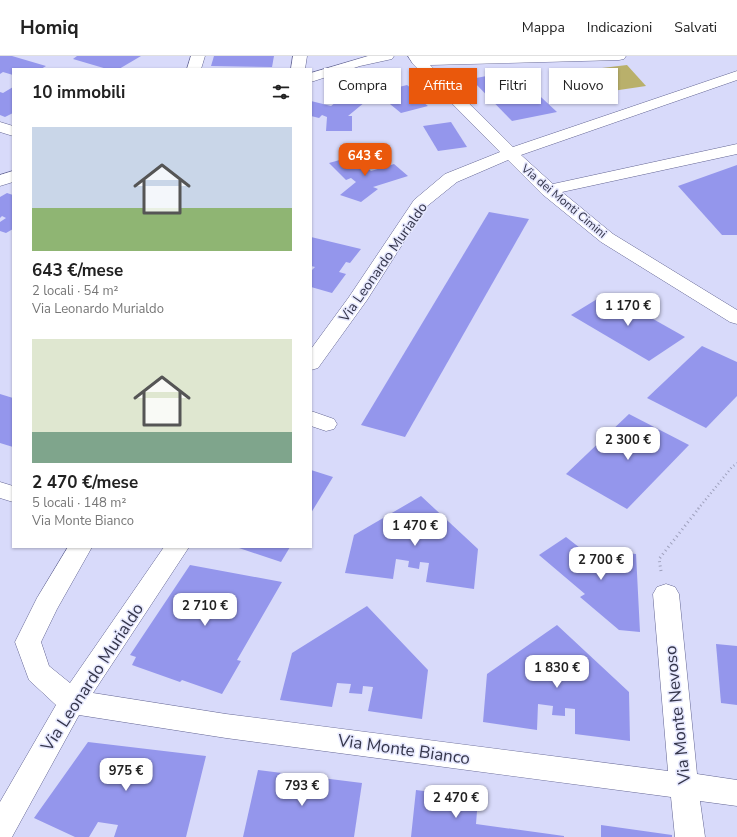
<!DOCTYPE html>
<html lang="it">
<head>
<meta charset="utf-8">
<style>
	:root { --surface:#fff; --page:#f6f6f6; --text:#222; --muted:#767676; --line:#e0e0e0; --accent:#ea580c }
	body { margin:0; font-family:"Nunito Sans",sans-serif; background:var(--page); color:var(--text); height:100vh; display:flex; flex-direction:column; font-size:15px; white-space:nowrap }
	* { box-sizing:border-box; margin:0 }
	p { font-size:13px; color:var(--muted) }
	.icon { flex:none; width:22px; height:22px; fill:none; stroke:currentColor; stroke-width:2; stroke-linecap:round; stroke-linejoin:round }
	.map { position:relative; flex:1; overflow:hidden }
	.side { position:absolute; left:12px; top:12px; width:300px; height:480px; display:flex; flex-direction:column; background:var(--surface); border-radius:0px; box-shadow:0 1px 3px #0004 }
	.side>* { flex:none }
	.hud { position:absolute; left:324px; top:12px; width:353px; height:36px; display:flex; gap:8px }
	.price { position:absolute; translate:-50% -34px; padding:0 9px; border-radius:8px; background:#fff; color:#222; font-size:13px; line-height:26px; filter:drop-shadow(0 1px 2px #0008) }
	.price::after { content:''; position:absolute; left:50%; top:24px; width:12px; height:9px; margin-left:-6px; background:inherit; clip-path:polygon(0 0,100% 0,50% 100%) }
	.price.selected { background:var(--accent); color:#fff }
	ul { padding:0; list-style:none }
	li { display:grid; align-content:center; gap:8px; height:212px; padding:0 20px }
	li span { display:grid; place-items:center; height:124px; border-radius:0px; color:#555 }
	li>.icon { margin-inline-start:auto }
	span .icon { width:72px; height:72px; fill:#fffc; stroke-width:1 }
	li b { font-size:17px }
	h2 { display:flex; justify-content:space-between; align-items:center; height:48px; padding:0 20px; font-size:17px }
	.chip { padding:0 14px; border-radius:0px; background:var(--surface); box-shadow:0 1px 3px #0004; font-size:14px; line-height:36px }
	.chip.selected { background:var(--accent); color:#fff }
	header { display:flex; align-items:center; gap:24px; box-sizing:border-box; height:56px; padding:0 20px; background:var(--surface); border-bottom:1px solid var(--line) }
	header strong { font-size:19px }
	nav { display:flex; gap:22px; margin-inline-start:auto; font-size:14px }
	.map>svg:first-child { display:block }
</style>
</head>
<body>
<header>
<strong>Homiq</strong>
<nav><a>Mappa</a><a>Indicazioni</a><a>Salvati</a></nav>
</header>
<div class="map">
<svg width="737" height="781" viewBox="0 0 737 781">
	<rect width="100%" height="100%" fill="#d8dafa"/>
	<!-- green -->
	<path fill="#b9b06b" d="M627,9L646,30L572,41L552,18Z"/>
	<!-- building -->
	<g fill="#9496ec">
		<path d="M0,0H12L46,10L41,13H13V19L3,16L0,18Z"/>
		<path d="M77,0H141L119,13H107L73,3Z"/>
		<path d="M214,0H274L272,11L211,10Z"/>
		<path d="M513,15L557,56L512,65L471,23Z"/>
		<path d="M407,29L419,39L415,40L428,50L401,57L385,44L395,41L387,34Z"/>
		<path d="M13,31V57L5,61L0,59V36L3,37Z"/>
		<path d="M345,39L365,46L348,60H352V75H326L327,61L322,59L319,62L311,60V45L331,50Z"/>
		<path d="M451,66L467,91L438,95L423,70Z"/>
		<path d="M354,100L371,115L394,108L408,120L373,131L378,133L361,146L340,139L356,126L351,122L346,124L329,107Z"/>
		<path d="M737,109V179H722L678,130Z"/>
		<path d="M7,137L13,139V173L6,177L0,175V166L6,162L2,160L0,162V141Z"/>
		<path d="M489,156L529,163L405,381L361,369Z"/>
		<path d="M311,181L361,193L350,207L346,206L339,216L346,218L332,237L311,231V215L315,211L311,210Z"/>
		<path d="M607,237L685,281L649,305L571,259Z"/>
		<path d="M702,290L737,306V340L706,372L647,342Z"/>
		<path d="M0,338L13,342V391L0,387Z"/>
		<path d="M629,358L689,389L627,453L566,418Z"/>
		<path d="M311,414L333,421L311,457Z"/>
		<path d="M421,440L478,493L474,533L426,526L429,507L420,506L419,513L408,511L409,505L396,503L393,523L345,517L354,479Z"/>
		<path d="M566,481L580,492L636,498L640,576L619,574L580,541L585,538L539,499Z"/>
		<path d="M236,491H290L281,506Z"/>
		<path d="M190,509L282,526L237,604L241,605L222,638L182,624L180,626L132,609L136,601L130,599Z"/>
		<path d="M367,550L428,614L422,663L368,655L373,631L363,630L362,638L349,637L351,628L337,627L332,651L280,644L292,597Z"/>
		<path d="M557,569L629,636L630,685L575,678V653L565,652V660L552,659L553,650L538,648L537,674L483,666L487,618Z"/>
		<path d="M716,588L737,590V649L721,647Z"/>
		<path d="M88,686L206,700L186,781H114L118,769L98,766L89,781H75L34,762Z"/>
		<path d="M258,714L362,727L354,781H243Z"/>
		<path d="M416,734L478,742L476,768L564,780V781H411Z"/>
		<path d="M601,769L672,779V781H601Z"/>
	</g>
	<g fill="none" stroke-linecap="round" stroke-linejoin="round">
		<defs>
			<g id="minor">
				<path d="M191,0H205L201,13H187Z"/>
				<path d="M293,0H307L305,13H291Z"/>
				<path d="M368,0H394L392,3L360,10L311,26V17Z"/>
				<path d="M408,0H626L624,3L619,4L430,9L513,91L737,15V24L521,99L553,128L737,88V98L562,136L613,178L737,254V268L730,266L601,186L542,138L508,104L457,126L426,151L367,244L318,312L311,314V293L349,241L414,144L445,118L500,96L413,8Z"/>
				<path d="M0,66L13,70V80L0,76Z"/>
				<path d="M13,115V126L0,130V119Z"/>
				<path d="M311,355L334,363L337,368L334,373L326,375L311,370Z"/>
				<path d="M0,426L13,430V446L0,442Z"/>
				<path d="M68,491H92L57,553L41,586L49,610L70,627L164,491H189L93,637L226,658L668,715L653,538L657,531L666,528L675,531L679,538L697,718L737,724V750L700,745L705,781H675L671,741L226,682L79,659L12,781H0V746L56,649L29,624L15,586L37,542Z"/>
			</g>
		</defs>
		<!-- minor casing -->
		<use href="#minor" stroke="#636593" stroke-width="1"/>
		<!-- path-far1 -->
		<path stroke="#9ea0bc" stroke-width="2.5" stroke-dasharray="1 3" stroke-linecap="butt" d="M698,453L732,411L737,407"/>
		<!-- path -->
		<path stroke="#9ea0bc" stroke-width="3" stroke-dasharray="1 3.5" stroke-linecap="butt" d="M661,515L659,503L699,452"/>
		<!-- minor -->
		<use href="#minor" fill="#fff" fill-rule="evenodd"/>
	</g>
	<g text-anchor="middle" stroke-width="3" stroke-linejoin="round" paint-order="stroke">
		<!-- far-street labels -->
		<g font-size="12" fill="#35364b" stroke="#e6e8fe">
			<text transform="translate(564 145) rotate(40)" y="4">Via dei Monti Cimini</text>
		</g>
		<!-- street labels -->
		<g font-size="14" fill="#35364b" stroke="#e6e8fe">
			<text transform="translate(383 206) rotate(-55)" y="5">Via Leonardo Murialdo</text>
		</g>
		<!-- near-street labels -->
		<g font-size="17" fill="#35364b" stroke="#e6e8fe">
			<text transform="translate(92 621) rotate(-57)" y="6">Via Leonardo Murialdo</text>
			<text transform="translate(677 659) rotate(-96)" y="6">Via Monte Nevoso</text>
			<text transform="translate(404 693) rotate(8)" y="6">Via Monte Bianco</text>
		</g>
	</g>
</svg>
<b class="price selected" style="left:365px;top:121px">643 €</b>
<b class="price" style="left:628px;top:271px">1 170 €</b>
<b class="price" style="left:628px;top:405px">2 300 €</b>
<b class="price" style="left:415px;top:491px">1 470 €</b>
<b class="price" style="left:601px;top:525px">2 700 €</b>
<b class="price" style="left:205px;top:571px">2 710 €</b>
<b class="price" style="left:557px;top:633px">1 830 €</b>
<b class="price" style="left:126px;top:736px">975 €</b>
<b class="price" style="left:302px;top:751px">793 €</b>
<b class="price" style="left:456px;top:763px">2 470 €</b>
<div class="hud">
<a class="chip">Compra</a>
<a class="chip selected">Affitta</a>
<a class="chip">Filtri</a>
<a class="chip">Nuovo</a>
</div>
<section class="side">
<h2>10 immobili<svg class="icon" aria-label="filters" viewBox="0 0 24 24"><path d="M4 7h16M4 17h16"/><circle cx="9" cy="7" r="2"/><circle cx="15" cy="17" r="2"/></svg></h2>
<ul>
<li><span style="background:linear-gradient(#c9d6e8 65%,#8fb573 0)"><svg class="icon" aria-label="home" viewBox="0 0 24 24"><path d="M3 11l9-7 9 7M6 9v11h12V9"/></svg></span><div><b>643 €/mese</b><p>2 locali · 54 m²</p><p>Via Leonardo Murialdo</p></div></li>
<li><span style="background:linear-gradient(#dfe7d0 75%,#7fa58c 0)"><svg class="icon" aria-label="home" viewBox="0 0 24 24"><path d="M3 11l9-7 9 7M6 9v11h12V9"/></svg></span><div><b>2 470 €/mese</b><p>5 locali · 148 m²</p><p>Via Monte Bianco</p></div></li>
</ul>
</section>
</div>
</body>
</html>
